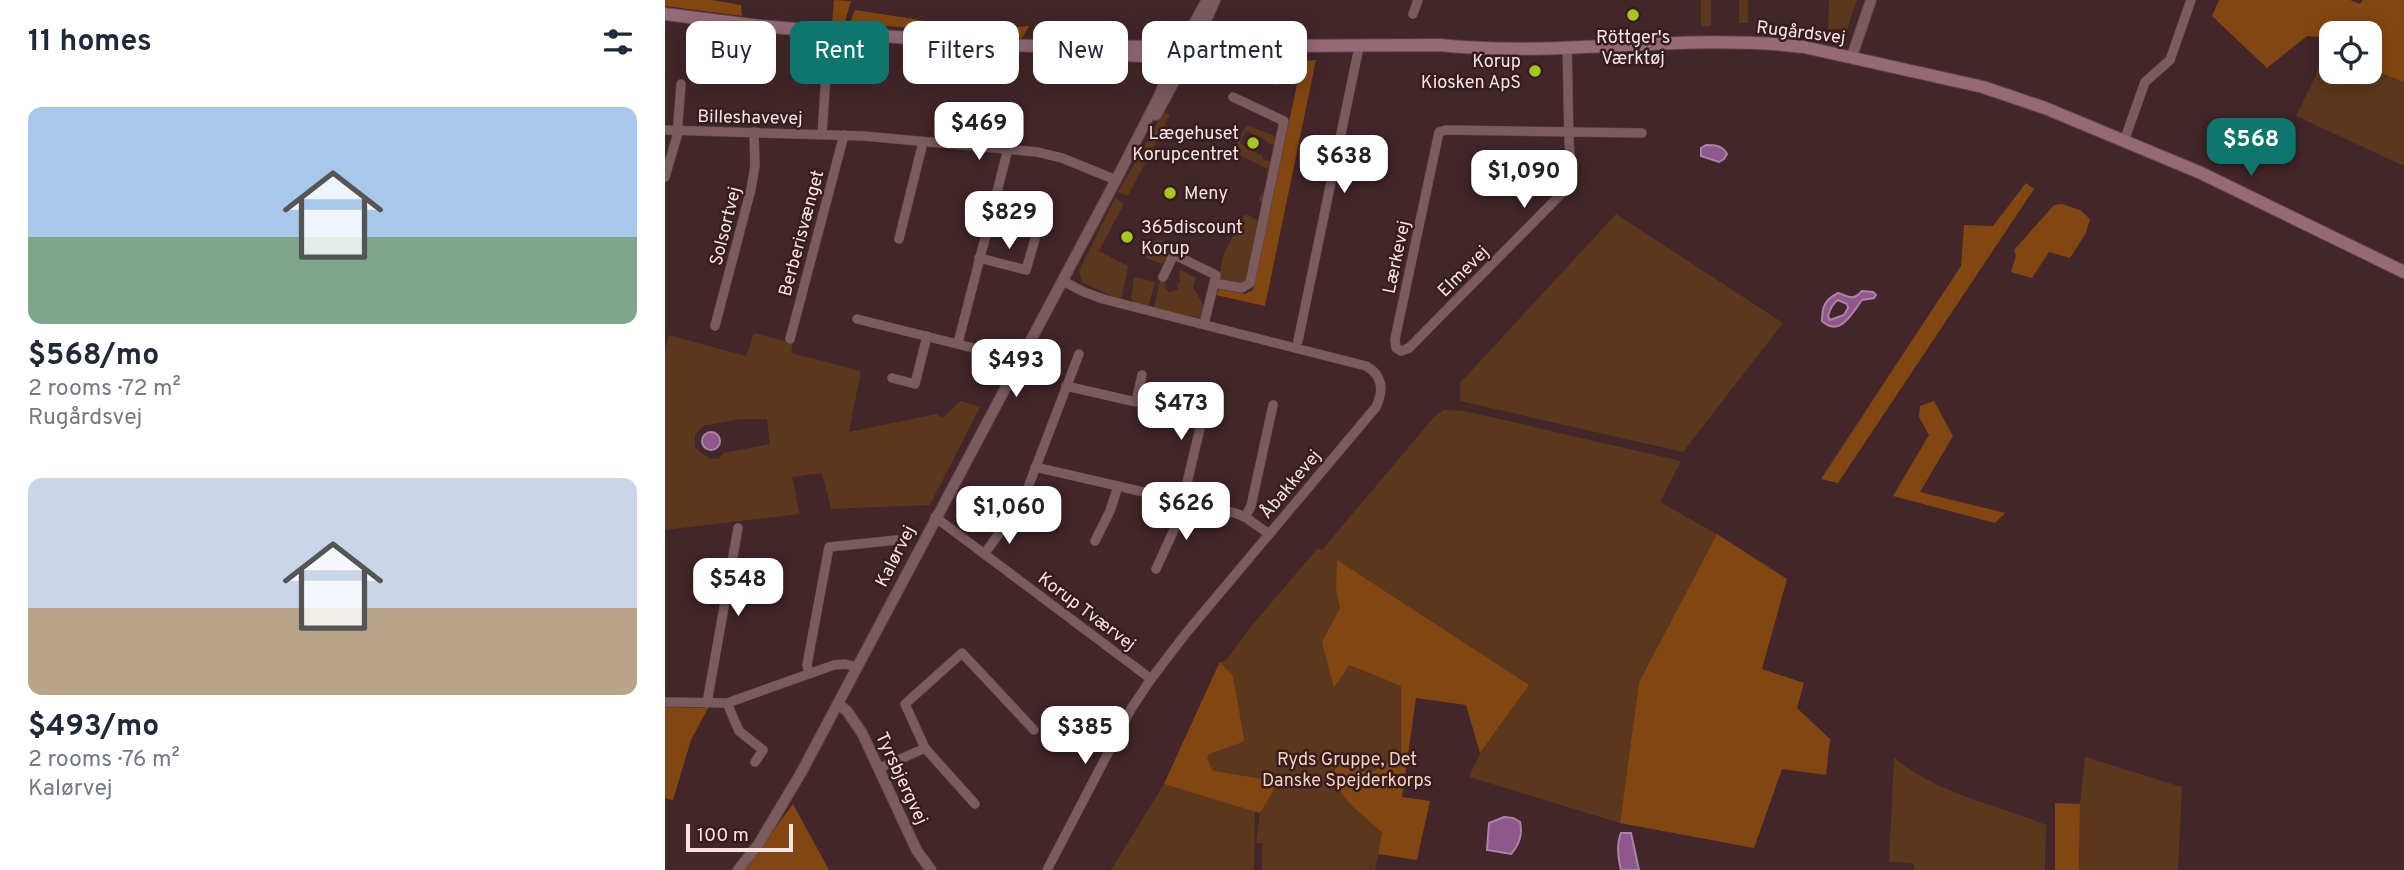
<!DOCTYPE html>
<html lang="en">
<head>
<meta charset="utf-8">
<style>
	:root { --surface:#fff; --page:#f6f6f7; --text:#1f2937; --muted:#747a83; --accent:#0f766e }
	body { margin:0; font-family:Overpass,sans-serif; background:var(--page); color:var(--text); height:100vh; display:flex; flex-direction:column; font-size:26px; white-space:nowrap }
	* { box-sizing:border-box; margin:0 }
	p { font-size:23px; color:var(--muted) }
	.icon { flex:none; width:38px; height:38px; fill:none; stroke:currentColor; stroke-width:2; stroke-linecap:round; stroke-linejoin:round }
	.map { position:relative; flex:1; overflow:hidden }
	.drawer { display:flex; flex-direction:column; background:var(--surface); width:665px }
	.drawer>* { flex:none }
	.hud { position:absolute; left:21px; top:21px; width:665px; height:63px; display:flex; gap:14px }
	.controls { position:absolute; left:1654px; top:21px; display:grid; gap:14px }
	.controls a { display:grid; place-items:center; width:63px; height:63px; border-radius:14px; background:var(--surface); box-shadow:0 4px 18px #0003; font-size:35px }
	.scale { position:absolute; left:21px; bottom:18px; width:107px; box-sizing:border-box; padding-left:7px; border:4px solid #f6e3e4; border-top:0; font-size:19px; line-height:24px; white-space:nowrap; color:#f6e3e4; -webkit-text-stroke:5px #371c20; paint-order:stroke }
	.price { position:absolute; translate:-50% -60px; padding:0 16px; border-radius:14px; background:#fff; color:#222; font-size:23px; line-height:46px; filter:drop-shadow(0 2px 4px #0008) }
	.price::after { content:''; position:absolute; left:50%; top:42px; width:21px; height:16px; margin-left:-10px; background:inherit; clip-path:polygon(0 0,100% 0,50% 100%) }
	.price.selected { background:var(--accent); color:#fff }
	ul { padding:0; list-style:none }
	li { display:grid; align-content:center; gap:14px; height:371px; padding:0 28px }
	li span { display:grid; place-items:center; height:217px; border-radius:14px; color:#555 }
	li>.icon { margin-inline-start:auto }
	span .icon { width:126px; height:126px; fill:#fffc; stroke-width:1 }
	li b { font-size:30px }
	h2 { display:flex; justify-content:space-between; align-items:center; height:84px; padding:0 28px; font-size:30px }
	.pill { padding:0 24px; border-radius:14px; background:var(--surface); box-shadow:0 4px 18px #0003; font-size:24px; line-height:63px }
	.pill.selected { background:var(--accent); color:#fff }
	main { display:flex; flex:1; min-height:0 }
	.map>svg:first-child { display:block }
</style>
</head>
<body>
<main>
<section class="drawer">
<h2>11 homes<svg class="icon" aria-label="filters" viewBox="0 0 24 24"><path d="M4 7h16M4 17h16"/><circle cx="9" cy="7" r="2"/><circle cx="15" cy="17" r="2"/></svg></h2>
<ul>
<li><span style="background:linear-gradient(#a9c7e8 60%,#7fa58c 0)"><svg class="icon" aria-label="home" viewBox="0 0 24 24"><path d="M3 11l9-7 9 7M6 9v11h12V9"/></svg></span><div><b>$568/mo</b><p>2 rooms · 72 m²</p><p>Rugårdsvej</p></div></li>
<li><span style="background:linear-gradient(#c9d6e8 60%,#b9a48a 0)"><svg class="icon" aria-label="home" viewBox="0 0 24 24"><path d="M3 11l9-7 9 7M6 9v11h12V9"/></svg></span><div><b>$493/mo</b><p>2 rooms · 76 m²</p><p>Kalørvej</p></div></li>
</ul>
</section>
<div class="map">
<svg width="1739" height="870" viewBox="0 0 1739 870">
	<rect width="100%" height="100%" fill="#422629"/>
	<!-- green -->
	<g fill="#5b371d" fill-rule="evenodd">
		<rect x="1036" y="0" width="10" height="26"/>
		<rect x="1074" y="0" width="9" height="23"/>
		<path d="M1164,0H1192L1182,29H1163Z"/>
		<path d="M1661,54L1666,55V72H1704L1705,69L1739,82V166L1631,116Z"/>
		<path d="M637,61L634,74L626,72L624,75L618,72L611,86L588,74L592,65Z"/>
		<path d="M499,112L505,115L463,196L453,192Z"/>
		<path d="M582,125L612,137L609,151V145L602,143V141L581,131L575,143L597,156L599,160L606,161L608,156L596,209L597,203L594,200L602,183L603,169L573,154L565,156Z"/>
		<path d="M450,198L459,204L434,251L463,266L457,297L453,299L417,282L414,271Z"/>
		<path d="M580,214L594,221L581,281L576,284L557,280L554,277L559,253Z"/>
		<path d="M951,214L1118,323L1018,452L795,401V383Z"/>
		<path d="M493,239L507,246L499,262L496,264L480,257L489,240L491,241Z"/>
		<path d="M516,270L531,278L528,287L540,308L536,318L489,308L495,280L500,283L501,290L505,292L513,289L512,285L515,281L514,275Z"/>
		<path d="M469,277L490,282L483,307L470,304L466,298Z"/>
		<path d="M89,333L128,343L126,353L196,371L184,432L271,414L277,418L296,401L315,407L265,505L166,509L157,473L127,477L135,514L0,530V349L4,335L81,356ZM75,419H102L105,444L58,453L55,458L46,459L30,448V435L38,426Z"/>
		<path d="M779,410L800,411L1016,461L995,502L1052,534L974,682L955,823L804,777L815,753L864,685L684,665L736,686L737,836L717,832L710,870H597V843H591L595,813L590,811L589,870H446L499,784L553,665L562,659L584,629L653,548L657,550L769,417Z"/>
		<path d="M1229,757C1265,791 1335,806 1381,825L1380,870H1249L1248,863L1224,862Z"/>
		<path d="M1420,757L1517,787L1513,870H1414L1415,804Z"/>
	</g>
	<!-- forest -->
	<g fill="#824612">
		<path d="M0,0H47L76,5L77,16L0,6Z"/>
		<path d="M169,0L186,1L179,25L167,23Z"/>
		<path d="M1554,0H1685L1695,4L1698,0H1739V82L1705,69L1704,33H1666V55L1661,54L1662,38L1642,36L1602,68L1547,16Z"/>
		<path d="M190,10L313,29L315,34L185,23Z"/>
		<path d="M364,26L357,38L320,33V29Z"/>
		<path d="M651,60L600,306L551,295L554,289L580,294L588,290L637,61Z"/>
		<path d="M1361,183L1369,189L1173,483L1156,479L1296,266L1299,225L1328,226Z"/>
		<path d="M1397,204L1415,210L1425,219L1421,233L1405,258L1384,252L1367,278L1346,272L1351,256L1349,250L1389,205Z"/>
		<path d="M1269,401L1288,436L1255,492L1340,513L1330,523L1228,496L1264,435L1254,417L1255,406Z"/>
		<path d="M1052,534L1122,579L1097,669L1139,683L1132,708L1165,739L1161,775L1117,769L1089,848L955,823L974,682Z"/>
		<path d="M672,560L864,685L815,753L801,705L751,698L737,797L765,801L752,860L713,854L717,832C700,816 647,780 680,758L686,759L699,771H709L736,754V686L684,665L669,688L657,642L675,608L671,589Z"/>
		<path d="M555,662L568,676L579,739L578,742L544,754L542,758L548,771L604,780L609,789L595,813L499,784Z"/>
		<path d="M0,707L43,708L26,740L8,800L0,798Z"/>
		<path d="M1390,803L1415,804L1414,870H1390Z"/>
		<path d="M128,804L164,870H79Z"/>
	</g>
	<!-- water -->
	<g fill="#8e588d" stroke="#ad82a7" stroke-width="2" fill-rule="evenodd">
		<path d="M1041,145C1050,145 1057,145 1062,154L1059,159L1054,162L1036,156V148Z"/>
		<path d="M1197,291L1208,292L1211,295L1209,298L1197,300C1187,313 1175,338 1157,321C1157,306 1160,300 1173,293C1185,297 1188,301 1197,291ZM1173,300L1182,304L1183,308L1179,315L1165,320L1163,316C1165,309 1167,304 1173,300Z"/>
		<circle cx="46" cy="441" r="9"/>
		<path d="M839,817L848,818L855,822C858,835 854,845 846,854L822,850L824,823Z"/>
		<path d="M956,833H966L974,870H956C953,858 951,845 956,833Z"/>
	</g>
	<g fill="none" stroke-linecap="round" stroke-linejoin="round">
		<defs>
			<g id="minor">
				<path d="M748,14L753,0"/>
				<path d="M902,47C903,77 903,107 904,137C904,153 908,173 902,188L744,348L736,351L731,348L730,339L774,132L781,130L977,133"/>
				<path d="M0,130L199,136L372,152L397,158L451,180"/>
				<path d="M157,134L163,45"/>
				<path d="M1459,141L1480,82L1505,60L1526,0"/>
				<path d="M0,177L12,136L16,84"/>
				<path d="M234,239L258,142"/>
				<path d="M314,258L361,270L370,239"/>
				<path d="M498,277L507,258L512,256L551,275L539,324"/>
				<path d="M549,283L577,288L585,283L619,121L568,97"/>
				<path d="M192,319L344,357"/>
				<path d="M50,326L86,189L90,166L89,132"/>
				<path d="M125,339L179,135"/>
				<path d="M633,341L694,47"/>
				<path d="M293,343L343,149"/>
				<path d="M227,378L250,384L262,336"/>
				<path d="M401,386L471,402L477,375"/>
				<path d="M370,467L570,513L580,517L604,534"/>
				<path d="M270,517L486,679"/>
				<path d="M580,517L586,506L608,405"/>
				<path d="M430,541L445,511L453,486"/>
				<path d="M320,553L359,498L414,354"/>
				<path d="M491,569L513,521L544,390"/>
				<path d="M144,673L142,665L164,547L232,540"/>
				<path d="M0,702L62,703L169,665L180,664L192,667"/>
				<path d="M42,703L73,528"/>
				<path d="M62,703L74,731L98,750L90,762"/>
				<path d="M215,768L260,748"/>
				<path d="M310,804L260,748L240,704L297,653L369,730"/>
				<path d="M382,870L466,709L486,679L522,632L711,407C719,390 718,375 701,366L438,299L419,292L398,281"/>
			</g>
			<g id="tertiary">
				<path d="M1187,56L1206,0"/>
				<path d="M491,115L536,32L550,0"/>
				<path d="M173,704L182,711L197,733L252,851L266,870"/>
				<path d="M73,870L93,845L136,773L451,180L494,96L510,58L542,0"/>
			</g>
			<g id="secondary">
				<path d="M0,14L95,26L318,44L396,47L775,45C896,58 1018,32 1139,47L1318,87L1380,108L1536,173L1739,272"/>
				<path d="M538,29L539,37L554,42"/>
				<path d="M458,55L534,59L621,55"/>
			</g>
		</defs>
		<!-- minor casing -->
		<use href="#minor" stroke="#5e4549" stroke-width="10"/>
		<!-- tertiary casing -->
		<use href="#tertiary" stroke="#5e4549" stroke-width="12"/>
		<!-- secondary casing -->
		<use href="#secondary" stroke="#5e4549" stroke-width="14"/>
		<!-- minor -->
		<use href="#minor" stroke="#7b5b5e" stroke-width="9"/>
		<!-- tertiary -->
		<use href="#tertiary" stroke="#7b5b5e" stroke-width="10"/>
		<!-- secondary -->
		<use href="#secondary" stroke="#956a76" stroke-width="12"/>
	</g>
	<!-- markers -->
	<g fill="#a5c823" stroke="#371c20" stroke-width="2.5">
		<circle cx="968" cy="15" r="7"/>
		<circle cx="870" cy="71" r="7"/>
		<circle cx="588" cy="143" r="7"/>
		<circle cx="505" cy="193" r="7"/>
		<circle cx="462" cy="237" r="7"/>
	</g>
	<g text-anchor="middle" stroke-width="5" stroke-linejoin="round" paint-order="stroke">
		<!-- street labels -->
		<g font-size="18" fill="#f6e3e4" stroke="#371c20">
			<text transform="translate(1136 32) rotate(7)" y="6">Rugårdsvej</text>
			<text transform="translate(85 117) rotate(1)" y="6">Billeshavevej</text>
			<text transform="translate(60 226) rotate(-76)" y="6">Solsortvej</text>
			<text transform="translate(136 233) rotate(-75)" y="6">Berberisvænget</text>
			<text transform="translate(731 257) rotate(-78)" y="6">Lærkevej</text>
			<text transform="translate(798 271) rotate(-45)" y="6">Elmevej</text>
			<text transform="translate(625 484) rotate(-50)" y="6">Åbakkevej</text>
			<text transform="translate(230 556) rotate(-63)" y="6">Kalørvej</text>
			<text transform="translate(422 611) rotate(37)" y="6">Korup Tværvej</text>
			<text transform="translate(237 778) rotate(65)" y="6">Tyrsbjergvej</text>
		</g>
		<!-- poi labels -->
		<g font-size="18" fill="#f6e3e4" stroke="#371c20" text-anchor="end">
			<text x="968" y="43" text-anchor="middle">Röttger's<tspan x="968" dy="21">Værktøj</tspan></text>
			<text x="856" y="67">Korup<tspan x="856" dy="21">Kiosken ApS</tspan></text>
			<text x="574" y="139">Lægehuset<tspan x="574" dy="21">Korupcentret</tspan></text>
			<text x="519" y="199" text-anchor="start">Meny</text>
			<text x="476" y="233" text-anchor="start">365discount<tspan x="476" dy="21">Korup</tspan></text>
		</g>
		<!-- park labels -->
		<g font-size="18" fill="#f8d3bb" stroke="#371c20">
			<text x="682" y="765">Ryds Gruppe, Det<tspan x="682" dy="21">Danske Spejderkorps</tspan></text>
		</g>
	</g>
</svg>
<div class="controls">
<a><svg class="icon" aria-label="locate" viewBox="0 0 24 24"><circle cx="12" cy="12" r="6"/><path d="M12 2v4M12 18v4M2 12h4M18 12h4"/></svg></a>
</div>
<div class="scale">100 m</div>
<b class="price" style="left:314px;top:162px">$469</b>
<b class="price selected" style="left:1586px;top:178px">$568</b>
<b class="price" style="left:679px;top:195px">$638</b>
<b class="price" style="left:859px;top:210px">$1,090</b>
<b class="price" style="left:344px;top:251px">$829</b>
<b class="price" style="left:351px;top:399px">$493</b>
<b class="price" style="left:516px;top:442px">$473</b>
<b class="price" style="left:521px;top:542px">$626</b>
<b class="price" style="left:344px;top:546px">$1,060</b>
<b class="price" style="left:73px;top:618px">$548</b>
<b class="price" style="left:420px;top:766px">$385</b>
<div class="hud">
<a class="pill">Buy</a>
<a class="pill selected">Rent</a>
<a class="pill">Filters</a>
<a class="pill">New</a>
<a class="pill">Apartment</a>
</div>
</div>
</main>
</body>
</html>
